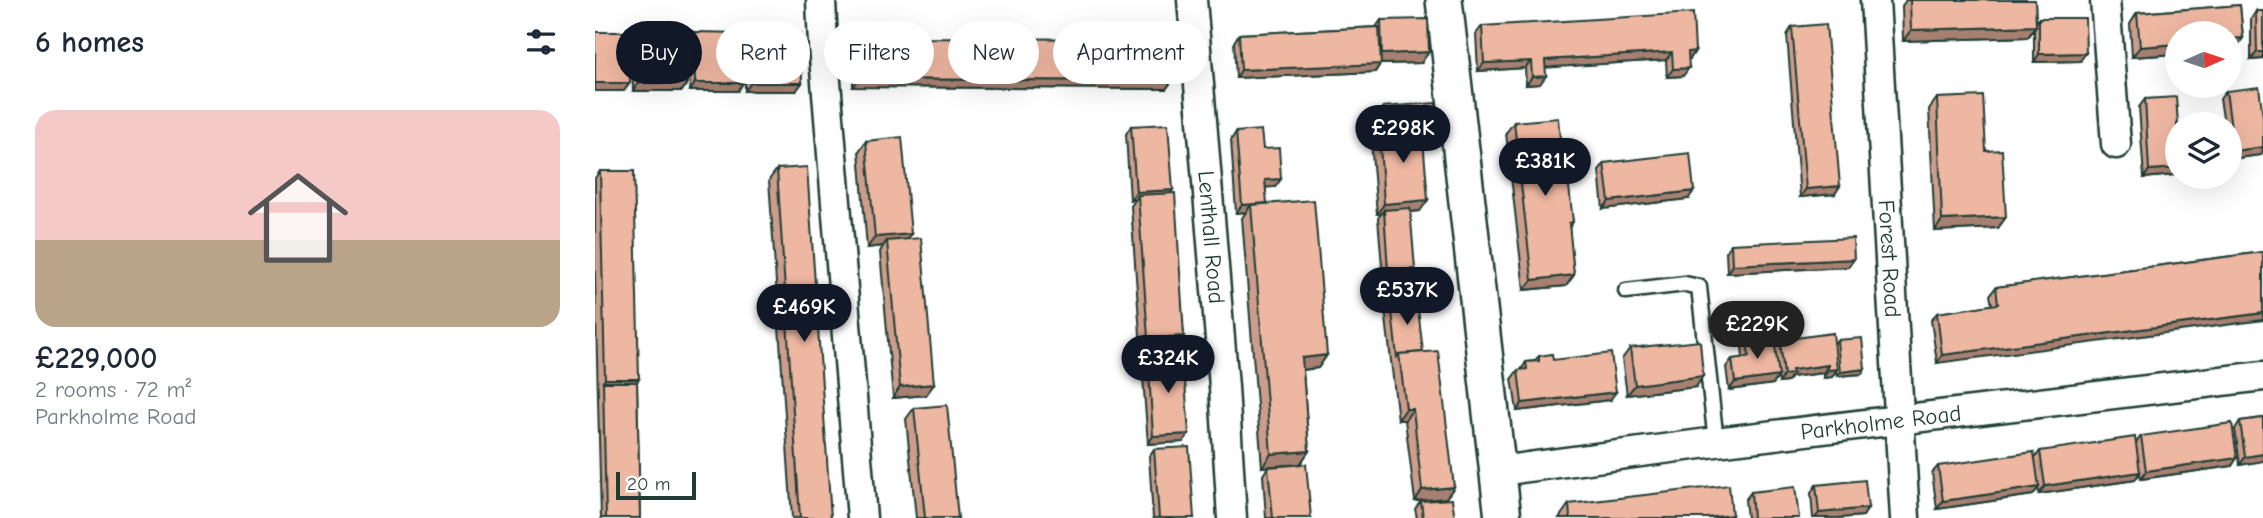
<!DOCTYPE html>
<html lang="en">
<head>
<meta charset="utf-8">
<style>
	:root { --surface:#fff; --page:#f6f6f7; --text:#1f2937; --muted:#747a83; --line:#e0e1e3; --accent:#111827 }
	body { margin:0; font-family:"Comic Neue",sans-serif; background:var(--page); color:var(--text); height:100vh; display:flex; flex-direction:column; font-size:26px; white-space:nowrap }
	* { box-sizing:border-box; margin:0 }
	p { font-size:23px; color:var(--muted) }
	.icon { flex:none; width:38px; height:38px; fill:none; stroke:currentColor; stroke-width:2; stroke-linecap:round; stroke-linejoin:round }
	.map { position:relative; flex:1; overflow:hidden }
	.side { display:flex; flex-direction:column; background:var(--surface); width:595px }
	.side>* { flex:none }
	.hud { position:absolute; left:21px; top:21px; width:665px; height:63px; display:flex; gap:14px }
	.needle { width:46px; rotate:87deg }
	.fabs { position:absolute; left:1570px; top:21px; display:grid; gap:14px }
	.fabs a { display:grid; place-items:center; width:77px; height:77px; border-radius:50%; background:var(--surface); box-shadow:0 7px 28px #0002; font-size:35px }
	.scale { position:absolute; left:21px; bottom:18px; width:80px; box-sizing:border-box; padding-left:7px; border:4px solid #1f3d34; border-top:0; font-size:19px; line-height:24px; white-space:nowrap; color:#1f3d34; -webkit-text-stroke:5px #fff; paint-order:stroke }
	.price { position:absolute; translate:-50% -60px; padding:0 16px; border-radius:24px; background:var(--accent); color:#fff; font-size:23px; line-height:46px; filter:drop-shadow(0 2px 4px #0008) }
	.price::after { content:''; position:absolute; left:50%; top:42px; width:21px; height:16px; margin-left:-10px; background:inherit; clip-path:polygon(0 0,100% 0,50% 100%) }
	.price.on { background:#222; color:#fff }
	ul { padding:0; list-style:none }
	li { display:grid; align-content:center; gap:14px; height:371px; padding:0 35px }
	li+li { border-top:2px solid var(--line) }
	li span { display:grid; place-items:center; height:217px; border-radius:21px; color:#555 }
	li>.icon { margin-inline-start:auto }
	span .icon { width:126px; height:126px; fill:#fffc; stroke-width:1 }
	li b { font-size:30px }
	h2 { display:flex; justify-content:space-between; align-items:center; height:84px; padding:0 35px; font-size:30px }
	.tag { padding:0 24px; border-radius:32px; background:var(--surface); box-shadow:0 7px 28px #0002; font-size:24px; line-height:63px }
	.tag.on { background:var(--accent); color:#fff }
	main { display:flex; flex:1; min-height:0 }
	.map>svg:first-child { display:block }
</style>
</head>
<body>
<main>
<section class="side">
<h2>6 homes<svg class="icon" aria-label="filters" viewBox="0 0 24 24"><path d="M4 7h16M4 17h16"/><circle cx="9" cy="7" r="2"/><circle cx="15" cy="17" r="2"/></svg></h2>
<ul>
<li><span style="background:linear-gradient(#f6c9c9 60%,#b9a48a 0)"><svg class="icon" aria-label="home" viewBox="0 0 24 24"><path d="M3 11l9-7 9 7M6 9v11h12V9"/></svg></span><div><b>£229,000</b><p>2 rooms · 72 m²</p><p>Parkholme Road</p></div></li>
</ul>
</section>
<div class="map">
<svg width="1668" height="518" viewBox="0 0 1668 518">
	<rect width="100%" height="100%" fill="#fff"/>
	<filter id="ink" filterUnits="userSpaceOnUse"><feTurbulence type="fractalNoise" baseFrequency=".0143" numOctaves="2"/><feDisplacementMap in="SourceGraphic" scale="14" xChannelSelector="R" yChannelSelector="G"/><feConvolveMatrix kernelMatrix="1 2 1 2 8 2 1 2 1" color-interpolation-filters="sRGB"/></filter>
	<g filter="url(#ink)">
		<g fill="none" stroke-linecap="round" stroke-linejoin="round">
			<defs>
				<path id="service" d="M1031,291L1090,284L1104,287L1121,442"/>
				<g id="minor">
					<path d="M226,0L228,45L267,518"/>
					<path id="s1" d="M597,0L629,387L637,518"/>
					<path id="s2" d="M1280,0L1310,518"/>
					<path d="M1510,0L1521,144"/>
					<path id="s3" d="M904,471L1121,442L1668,376"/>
				</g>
				<path id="tertiary" d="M849,0L908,518"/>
			</defs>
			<!-- service casing -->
			<use href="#service" stroke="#1f3d34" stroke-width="19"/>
			<!-- minor casing -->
			<use href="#minor" stroke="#1f3d34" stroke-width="33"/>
			<!-- tertiary casing -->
			<use href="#tertiary" stroke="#1f3d34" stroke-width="40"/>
			<!-- service -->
			<use href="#service" stroke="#fff" stroke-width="14"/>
			<!-- minor -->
			<use href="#minor" stroke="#fff" stroke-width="28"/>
			<!-- tertiary -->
			<use href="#tertiary" stroke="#fff" stroke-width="35"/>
		</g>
		<!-- wall -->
		<g fill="#cd9d8b" stroke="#1f3d34" stroke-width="2">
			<path d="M1311,0H1440L1441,23L1444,18L1485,61L1439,62V30L1433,37L1308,41L1307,6Z"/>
			<path d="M1645,5L1648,38L1640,49L1634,50V33H1582V54L1537,57L1535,24L1542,13Z"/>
			<path d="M1661,11L1668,59L1656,60V19Z"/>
			<path d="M786,20L826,63L785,64L780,72L641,78L639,42L644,34L781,27Z"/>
			<path d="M887,26L1100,51L1095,59H1093L1088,76L1072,77L1071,60L950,67L945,84L931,85L930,68L883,71L881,34Z"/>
			<path d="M1197,27L1240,194L1205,197L1192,35Z"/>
			<path d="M43,32L92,83L87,91H38L37,40Z"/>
			<path d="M99,32L143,91H95L94,40Z"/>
			<path d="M155,32L201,91H150V40Z"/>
			<path d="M264,38L577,81L571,89L258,87V46Z"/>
			<path d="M1631,91L1666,155L1634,159V124H1629L1625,99Z"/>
			<path d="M1342,98L1391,151L1411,217L1403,228L1340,231L1334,109Z"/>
			<path d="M1550,99L1580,175L1549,178L1544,107Z"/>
			<path d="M788,107L837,130L827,131L825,211L815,212V277L788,279L783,218L786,214H782L776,141L784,130L783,115Z"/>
			<path d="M919,122L968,170L978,222L974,228L979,275L971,286L929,290L911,133Z"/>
			<path d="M536,126L576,193L589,336L582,347L546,349L536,206L540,200H535L531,134Z"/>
			<path d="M641,132L668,149L686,179L680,187H671V204L732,355L723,368L708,370L714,451L705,464L667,467L647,218L651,212L641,213L636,140Z"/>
			<path d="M271,141L316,234L312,239L339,384L331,395L298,398L285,252L288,246L272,248L264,151Z"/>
			<path d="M1009,163L1093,199L1008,209L1004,171Z"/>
			<path d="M182,169L236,518H197L174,180Z"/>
			<path d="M5,171L42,382L45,518H6L0,280V178Z"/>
			<path d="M1136,244L1259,259L1253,267L1132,273L1131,252Z"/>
			<path d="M1668,252L1342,363L1336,320L1342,313L1397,305L1395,295L1401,287Z"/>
			<path d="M796,302L828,352L859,487L851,498L820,501L810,420H803L790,310Z"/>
			<path d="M1152,339L1167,341L1180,347L1185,340L1239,344L1242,340L1270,369L1267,374L1242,376L1241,370L1237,377L1228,378V373L1196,377L1192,382L1184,383L1183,377L1178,384L1134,390L1131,367L1137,359L1148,358L1147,347Z"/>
			<path d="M1035,348L1101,387L1032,395L1027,359Z"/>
			<path d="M553,356L594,434L588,442L553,444L547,364Z"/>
			<path d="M944,356L958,360L1015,400L922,411L917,378L923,370H926L931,362L939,361Z"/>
			<path d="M319,408L363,518H321L311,419Z"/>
			<path d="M1668,418V461L1645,465L1640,429L1645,421Z"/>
			<path d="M1546,436L1637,466L1546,479L1545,473L1540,480L1444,494L1443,487L1438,495L1342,509L1337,473L1343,466L1440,458L1445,451L1541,443Z"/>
			<path d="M559,449L599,518H558L554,456Z"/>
			<path d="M673,467L716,518H671L668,475Z"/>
			<path d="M1221,485L1273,508L1268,516L1243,518H1218L1216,493Z"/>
			<path d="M1156,492L1204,518H1152L1150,500Z"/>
			<path d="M826,501L860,518H822L820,509Z"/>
			<path d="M974,504L1137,515L1135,518H964Z"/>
		</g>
		<!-- shaded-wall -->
		<g fill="#a78071" stroke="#1f3d34" stroke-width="2">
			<path d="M1441,26L1433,37L1308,41L1316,30Z"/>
			<path d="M1648,38L1640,49L1634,50V39Z"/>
			<path d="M1582,44V54L1537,57L1545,47Z"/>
			<path d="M1100,51L1095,59H1087L1093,52Z"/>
			<path d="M834,52L826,63L785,64L780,72L641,78L646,70L780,64L787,54Z"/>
			<path d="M1077,52L1071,60L944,68L950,60Z"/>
			<path d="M1662,52H1668V59L1656,60Z"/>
			<path d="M1491,53L1485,61L1439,62L1444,54Z"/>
			<path d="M936,61L930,68L883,71L889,63Z"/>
			<path d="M1094,68L1088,76L1072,77L1078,69Z"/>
			<path d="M951,76L945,84L931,85L937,77Z"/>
			<path d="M264,79L577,81L571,89L258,87Z"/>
			<path d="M0,83H35L29,91H0Z"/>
			<path d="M43,83H92L87,91H38Z"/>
			<path d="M100,83H148L143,91H95Z"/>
			<path d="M156,83H207L201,91H150Z"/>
			<path d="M842,122L837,130L785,134L790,126Z"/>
			<path d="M1668,147V152L1666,155L1634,159L1639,151Z"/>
			<path d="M1582,168V173L1580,175L1549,178L1554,170Z"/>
			<path d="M686,179L680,187L664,188L670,180Z"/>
			<path d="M1245,186L1240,194L1205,197L1211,189Z"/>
			<path d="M578,190L572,198L543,195L540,200H535L541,192Z"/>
			<path d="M1099,191L1093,199L1008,209L1014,201Z"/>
			<path d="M833,200L825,211L789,214V210L786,214H782L789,204Z"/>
			<path d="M672,203L666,211L656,205L651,212L641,213L647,205Z"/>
			<path d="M1411,217L1403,228L1340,231L1347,220Z"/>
			<path d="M316,234L308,245L292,241L288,246L272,248L280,237Z"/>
			<path d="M1259,259L1253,267L1132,273L1137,265Z"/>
			<path d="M820,269L815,277L788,279L793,271Z"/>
			<path d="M979,275L971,286L929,290L937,280Z"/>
			<path d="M1668,313V320L1342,363L1347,355Z"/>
			<path d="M589,336L582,347L546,349L553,338Z"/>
			<path d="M732,355L723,368L697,371L707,358Z"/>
			<path d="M1233,365L1228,373L1196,377L1192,382L1184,383L1189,375L1197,370Z"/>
			<path d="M1242,369L1237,377L1228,378L1233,370Z"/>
			<path d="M1270,369L1267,374L1242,376L1245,372Z"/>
			<path d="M1108,376L1101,387L1032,395L1040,385Z"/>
			<path d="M1184,376L1178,384L1134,390L1140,382Z"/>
			<path d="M10,379H44L36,390L8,382Z"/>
			<path d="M339,384L331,395L298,398L305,387Z"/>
			<path d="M1021,392L1015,400L922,411L927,403Z"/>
			<path d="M811,409H818L810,420H803Z"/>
			<path d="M594,434L588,442L553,444L558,436Z"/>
			<path d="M714,451L705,464L667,467L676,454Z"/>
			<path d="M1668,454V461L1645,465L1650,457Z"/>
			<path d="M1642,458L1637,466L1546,479L1551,471Z"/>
			<path d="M1545,472L1540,480L1444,494L1450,486Z"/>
			<path d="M859,487L851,498L820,501L827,490Z"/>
			<path d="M1444,487L1438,495L1342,509L1348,501Z"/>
			<path d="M1273,508L1268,516L1243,518H1220L1224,513Z"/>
			<path d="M1137,515L1135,518H1111Z"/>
		</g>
		<!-- building -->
		<g fill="#eeb7a2" stroke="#1f3d34" stroke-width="2">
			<path d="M1315,0H1440L1441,26L1316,30Z"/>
			<path d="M1645,5L1648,38L1634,39V33H1582V44L1545,47L1542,13Z"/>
			<path d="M1661,11H1668V52H1662Z"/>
			<path d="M1098,13L1100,51L1093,52L1094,68L1078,69L1077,52L950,60L951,76L937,77L936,61L889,63L887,26Z"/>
			<path d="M1444,18H1490L1491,53L1444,54Z"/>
			<path d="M833,19L834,52L787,54L786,20Z"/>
			<path d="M1231,24L1245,186L1211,189L1197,27Z"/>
			<path d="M784,27L786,64L646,70L644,34Z"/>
			<path d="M0,32H34L35,83H0Z"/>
			<rect x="43" y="32" width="49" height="51"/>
			<path d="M99,32L148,33V83H100Z"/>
			<path d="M155,32L206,33L207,83H156Z"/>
			<path d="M264,38L577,39V81L264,79Z"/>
			<path d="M1664,87L1668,116V147L1639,151L1631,91Z"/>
			<path d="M1388,96L1391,151L1407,150L1411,217L1347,220L1342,98Z"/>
			<path d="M1581,97L1583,124H1582V168L1554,170L1550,99Z"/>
			<path d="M841,103L842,122L790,126L788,107Z"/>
			<path d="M963,118L968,170L972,169L978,222L974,223L979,275L937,280L919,122Z"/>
			<path d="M573,124L578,190L541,192L536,126Z"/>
			<path d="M827,127L833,200L789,204L784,130Z"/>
			<path d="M666,130L668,149L684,148L686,179L670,180L672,203L647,205L641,132Z"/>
			<path d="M307,137L316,234L280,237L271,141Z"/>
			<path d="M1095,153L1099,191L1014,201L1009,163Z"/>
			<path d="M212,167L236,518H205L182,169Z"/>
			<path d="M5,171H39L44,379H10Z"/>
			<path d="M580,193L589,336L553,338L543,195Z"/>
			<path d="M719,200L732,355L707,358L714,451L676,454L656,205Z"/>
			<path d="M815,208L820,269L793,271L789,210Z"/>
			<path d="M326,238L339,384L305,387L292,241Z"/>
			<path d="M1258,238L1259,259L1137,265L1136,244Z"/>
			<path d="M1668,252V313L1347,355L1342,313L1403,304L1401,287Z"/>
			<path d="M822,300L828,352L804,354L802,357L796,302Z"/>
			<path d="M1238,333L1242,369L1233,370V365L1197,370L1198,374L1189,375L1185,340Z"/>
			<path d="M1166,337L1167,341L1179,339L1184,376L1140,382L1137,359L1154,357L1152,339Z"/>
			<path d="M1267,338L1270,369L1245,372L1242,340Z"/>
			<path d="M1105,341L1108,376L1040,385L1035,348Z"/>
			<path d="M843,351L859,487L827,490L818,409H811L804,354Z"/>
			<path d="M1016,353L1021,392L927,403L923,370L932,369L931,362L944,361V356L957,354L958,360Z"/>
			<path d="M588,355L594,434L558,436L553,356Z"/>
			<path d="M8,382H42L45,518H11Z"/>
			<path d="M352,405L363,518H330L319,408Z"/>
			<path d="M1668,418V454L1650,457L1645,421Z"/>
			<path d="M1637,423L1642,458L1551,471L1546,436Z"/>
			<path d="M1540,437L1545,472L1450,486L1445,451Z"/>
			<path d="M594,447L599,518H564L559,449Z"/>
			<path d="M1439,452L1444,487L1348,501L1343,466Z"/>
			<path d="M711,464L716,518H678L673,467Z"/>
			<path d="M1270,480L1273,508L1224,513L1221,485Z"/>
			<path d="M1134,485L1137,515L1111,518H975L974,504Z"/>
			<path d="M1200,487L1204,518H1158L1156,492Z"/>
			<path d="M857,499L860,518H828L826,501Z"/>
		</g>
	</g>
	<g text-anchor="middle" stroke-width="7" stroke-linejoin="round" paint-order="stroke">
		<!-- street labels -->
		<g font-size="23" fill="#1f3d34" stroke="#fff">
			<text dy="8" stroke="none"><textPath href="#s1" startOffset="238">Lenthall Road</textPath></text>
			<text dy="8" stroke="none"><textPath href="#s2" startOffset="259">Forest Road</textPath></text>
			<text dy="8" stroke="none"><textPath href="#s3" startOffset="385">Parkholme Road</textPath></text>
		</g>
	</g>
</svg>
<div class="fabs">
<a><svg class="needle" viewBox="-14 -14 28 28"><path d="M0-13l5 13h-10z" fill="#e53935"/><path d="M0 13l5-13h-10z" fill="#747a83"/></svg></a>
<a><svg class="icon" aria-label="layers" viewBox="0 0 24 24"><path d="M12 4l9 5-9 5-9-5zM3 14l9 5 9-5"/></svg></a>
</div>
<div class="scale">20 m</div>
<b class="price" style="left:808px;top:165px">£298K</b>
<b class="price" style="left:950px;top:198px">£381K</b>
<b class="price" style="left:812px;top:327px">£537K</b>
<b class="price" style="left:209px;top:344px">£469K</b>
<b class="price on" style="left:1162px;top:361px">£229K</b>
<b class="price" style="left:573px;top:395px">£324K</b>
<div class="hud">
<a class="tag on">Buy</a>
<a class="tag">Rent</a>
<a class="tag">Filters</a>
<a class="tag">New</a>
<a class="tag">Apartment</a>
</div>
</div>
</main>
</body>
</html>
